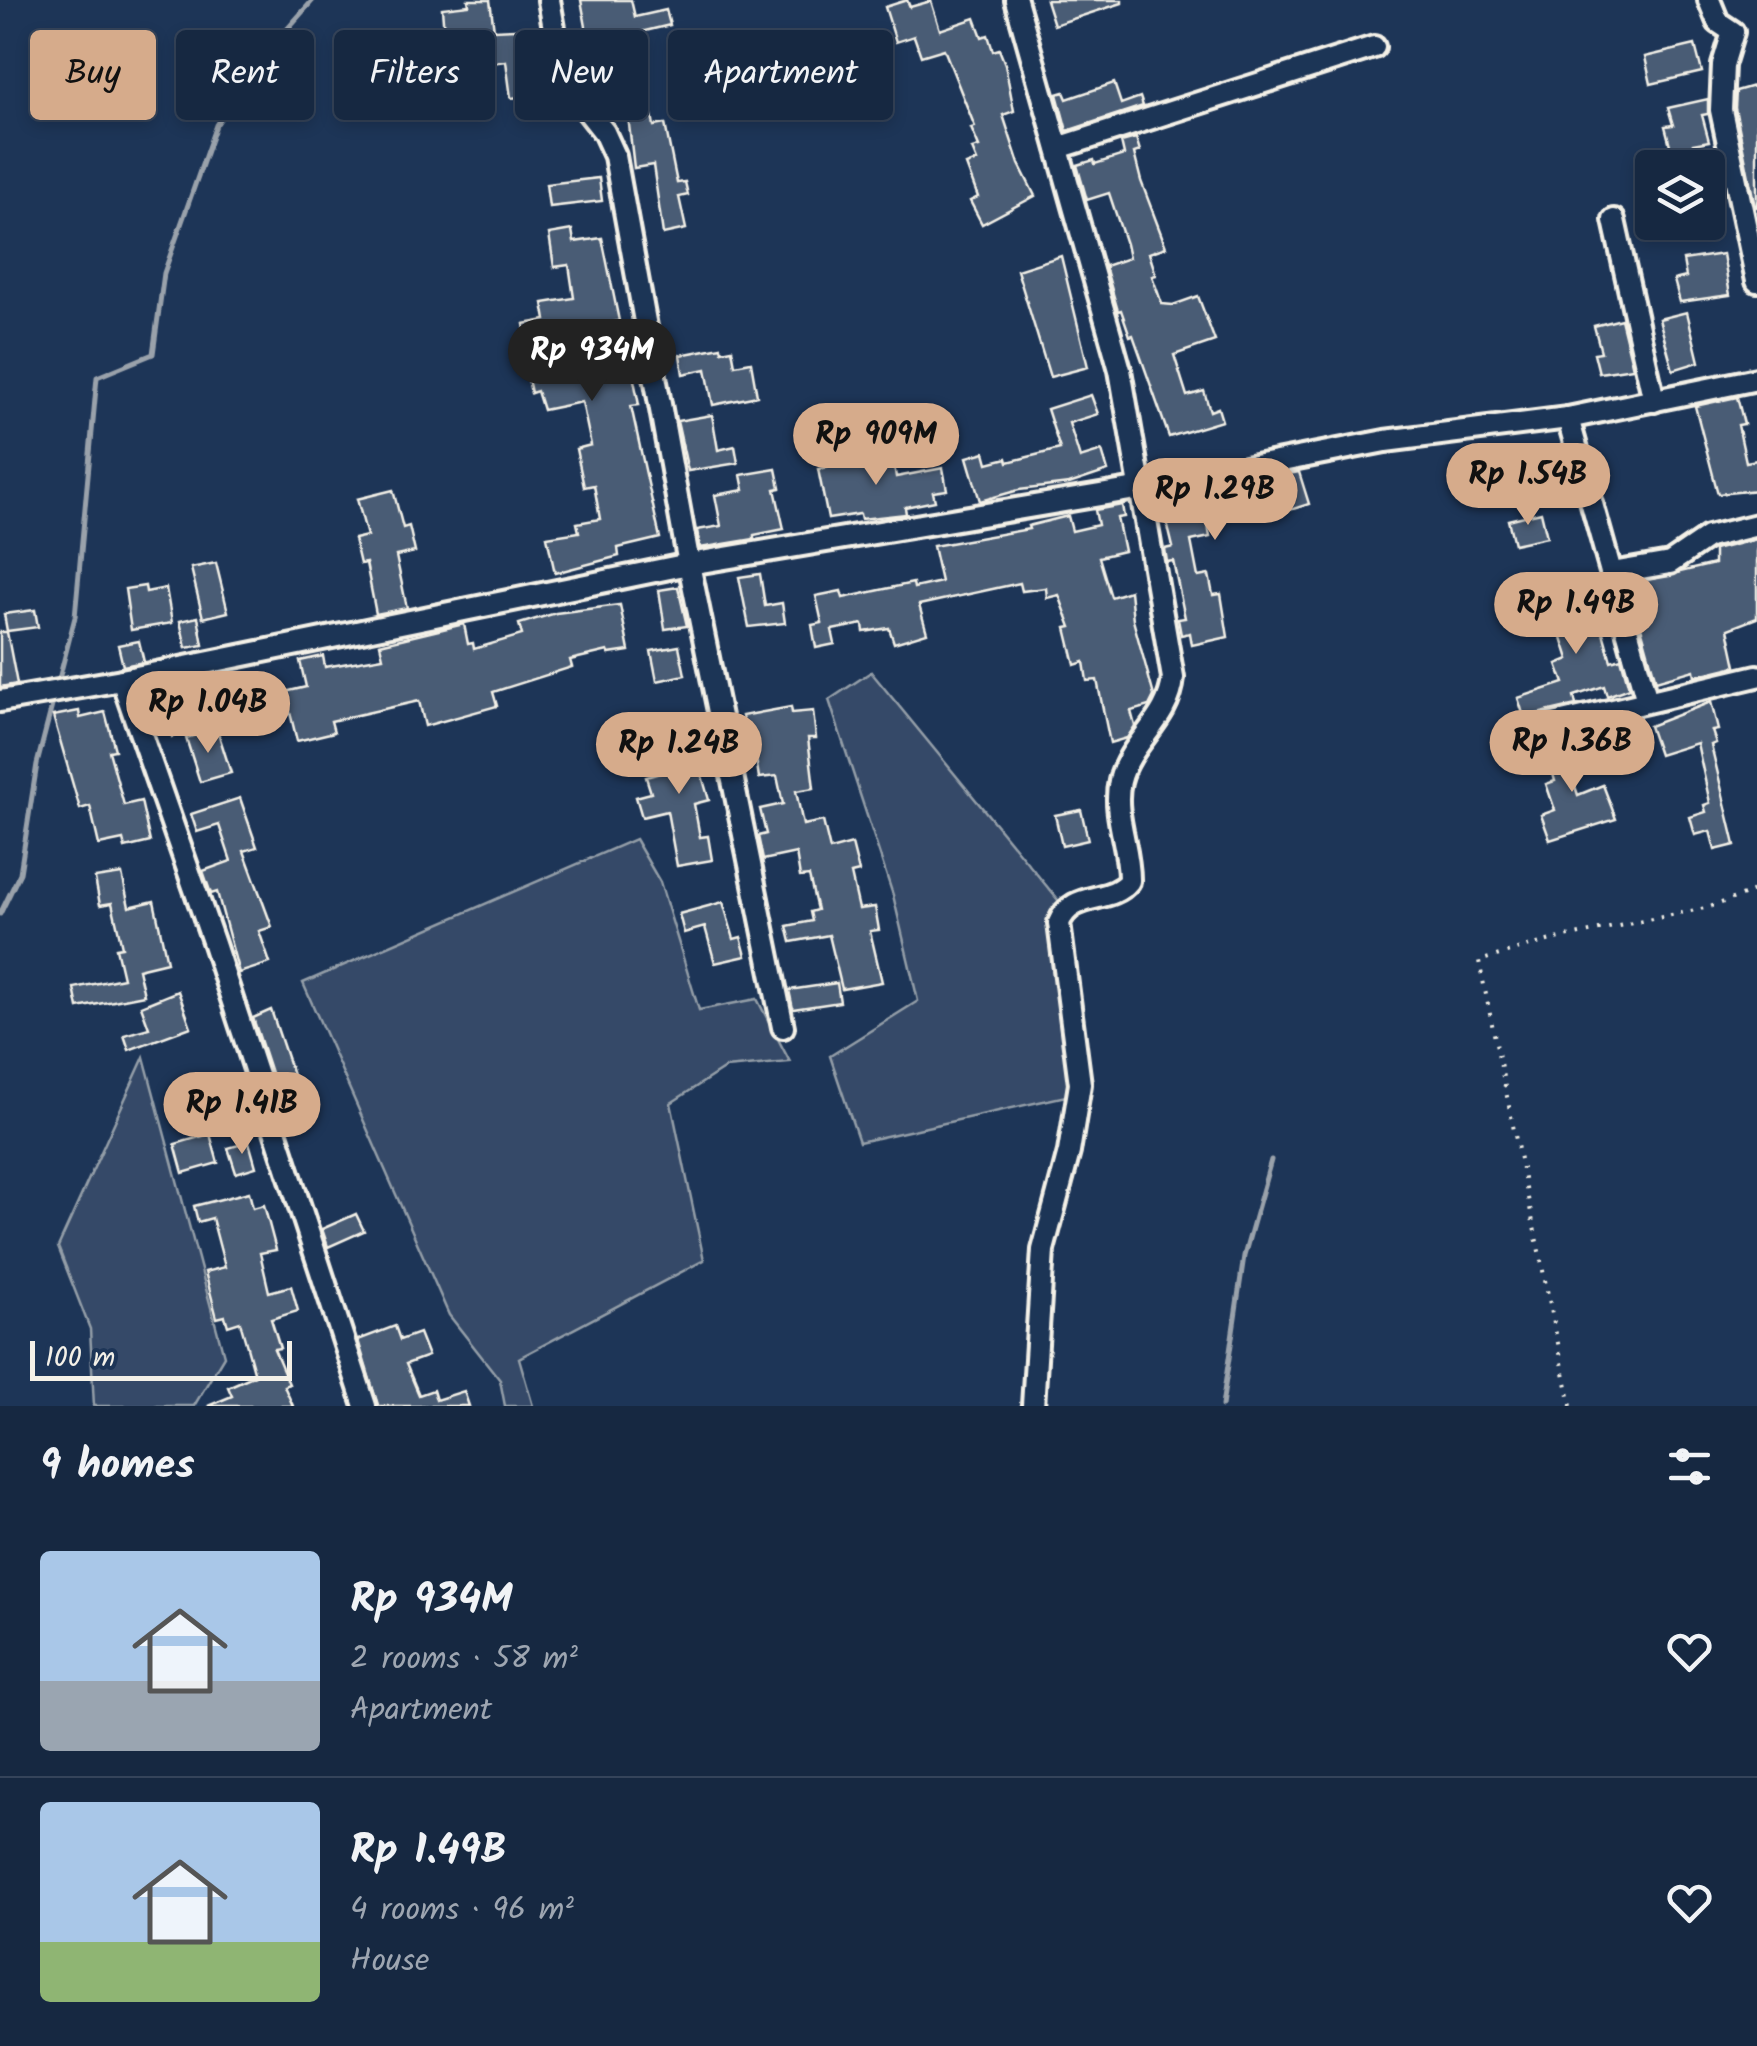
<!DOCTYPE html>
<html lang="en">
<head>
<meta charset="utf-8">
<style>
	:root { --surface:#162841; --page:#1f3048; --text:#f1f3f6; --muted:#9ea6b1; --line:#35445a; --accent:#d6ab8b }
	body { margin:0; font-family:Kalam,sans-serif; background:var(--page); color:var(--text); height:100vh; display:flex; flex-direction:column; font-size:38px; white-space:nowrap }
	* { box-sizing:border-box; margin:0 }
	p { font-size:32px; color:var(--muted) }
	.icon { flex:none; width:55px; height:55px; fill:none; stroke:currentColor; stroke-width:2; stroke-linecap:round; stroke-linejoin:round }
	.map { position:relative; height:1406px; overflow:hidden }
	.details { display:flex; flex-direction:column; background:var(--surface); flex:1 }
	.details>* { flex:none }
	.hud { position:absolute; left:30px; top:30px; width:1000px; height:90px; display:flex; gap:20px }
	.buttons { position:absolute; left:1635px; top:150px; display:grid; gap:20px }
	.buttons a { display:grid; place-items:center; width:90px; height:90px; border-radius:10px; background:var(--surface); box-shadow:0 5px 15px #0003,0 0 0 2px var(--line); font-size:50px }
	.scale { position:absolute; left:30px; bottom:25px; width:262px; box-sizing:border-box; padding-left:10px; border:5px solid #f4f1e8; border-top:0; font-size:28px; line-height:35px; white-space:nowrap; color:#f4f1e8; -webkit-text-stroke:8px #1d3557; paint-order:stroke }
	.price { position:absolute; translate:-50% -85px; padding:0 22px; border-radius:35px; background:var(--accent); color:#111; font-size:32px; line-height:65px; filter:drop-shadow(0 2px 5px #0008) }
	.price::after { content:''; position:absolute; left:50%; top:60px; width:30px; height:22px; margin-left:-15px; background:inherit; clip-path:polygon(0 0,100% 0,50% 100%) }
	.price.selected { background:#222; color:#fff }
	ul { padding:0; list-style:none }
	li { display:flex; align-items:center; gap:30px; height:250px; padding:0 40px }
	li+li { border-top:2px solid var(--line) }
	li span { display:grid; place-items:center; flex:none; width:280px; height:200px; border-radius:10px; color:#555 }
	li>.icon { margin-inline-start:auto }
	span .icon { width:120px; height:120px; fill:#fffc; stroke-width:1 }
	li b { font-size:42px }
	h2 { display:flex; justify-content:space-between; align-items:center; height:120px; padding:0 40px; font-size:42px }
	.tag { padding:0 35px; border-radius:10px; background:var(--surface); box-shadow:0 5px 15px #0003,0 0 0 2px var(--line); font-size:35px; line-height:90px }
	.tag.selected { background:var(--accent); color:#111 }
	.map>svg:first-child { display:block }
</style>
</head>
<body>
<div class="map">
<svg width="1757" height="1406" viewBox="0 0 1757 1406">
	<rect width="100%" height="100%" fill="#1d3557"/>
	<filter id="ink" filterUnits="userSpaceOnUse"><feTurbulence type="fractalNoise" baseFrequency=".01" numOctaves="2"/><feDisplacementMap in="SourceGraphic" scale="20" xChannelSelector="R" yChannelSelector="G"/><feConvolveMatrix kernelMatrix="1 2 1 2 8 2 1 2 1" color-interpolation-filters="sRGB"/></filter>
	<g filter="url(#ink)">
		<!-- green -->
		<g fill="#354a67" stroke="#949ea8" stroke-width="2.5">
			<path d="M871,672L1067,911L1075,1094L859,1142L830,1056L918,1001L893,895L829,700Z"/>
			<path d="M635,839L660,882L699,1010L757,999L790,1062L725,1068L671,1103L704,1260L519,1358L533,1406H505L500,1380L449,1315L303,983Z"/>
			<path d="M144,1057L224,1356L194,1406H94L90,1329L58,1247Z"/>
		</g>
		<g fill="none" stroke-linecap="round" stroke-linejoin="round">
			<!-- stream -->
			<g stroke="#9aa2ab" stroke-width="5">
				<path d="M57,687L75,617L97,377L153,354L164,273L216,125L267,52L313,0"/>
				<path d="M0,914L20,873L37,764L54,698"/>
				<path d="M1222,1406L1244,1256L1271,1160"/>
			</g>
		</g>
		<!-- building -->
		<g fill="#485b74" stroke="#f4f1e8" stroke-width="2.5">
			<path d="M468,0H490L494,30L540,28L551,94L511,98L506,61L474,65L473,53L446,57L442,8L469,5Z"/>
			<path d="M581,0H631L635,17L666,10L670,25L641,32L645,51L641,52L654,126L665,124L677,183L685,182L688,195L679,197L686,229L663,234L653,165L634,168L627,107L636,106L631,79L586,87L583,84L580,65L590,63L587,48H590Z"/>
			<path d="M907,0L910,7L931,1L940,30L975,18L982,37L988,35L993,51L999,49L1005,64L1014,111L1003,115L1019,164L1035,196L982,224L970,201L978,197L966,165L977,161L972,149L979,147L971,128L975,127L944,49L921,56L914,36L896,42L885,7Z"/>
			<path d="M1046,0H1122V3L1054,25Z"/>
			<path d="M1695,45L1702,72L1651,84L1645,57Z"/>
			<path d="M1114,83L1121,104L1140,97L1143,106L1067,131L1057,94L1064,92L1067,99Z"/>
			<path d="M1757,85V207H1755L1735,108L1736,91Z"/>
			<path d="M1708,99V114L1702,115L1709,141L1693,144L1699,168H1676L1665,126L1673,125L1668,108Z"/>
			<path d="M1136,138L1140,151L1134,153L1141,181L1166,247L1149,253L1156,275L1152,276L1162,304L1173,305L1198,296L1215,341L1174,355L1187,396L1204,391L1210,411L1218,408L1222,421L1169,437L1133,335L1130,336L1121,310L1118,311L1105,266L1129,258L1126,244L1109,193L1087,200L1077,165L1094,160L1095,164L1124,155L1121,142Z"/>
			<path d="M599,178L602,201L549,207L546,184Z"/>
			<path d="M1655,222H1702V227L1660,238Z"/>
			<path d="M572,230L574,242L602,238L619,321L614,322L627,376L633,375L639,405L631,406L660,538L618,548L619,556L555,573L547,537L579,532L577,523L600,519L594,485L584,487L576,449L591,445L582,402L543,410L537,391L531,393L522,349H528L524,324L546,320L543,303L574,298L569,265L554,267L549,234Z"/>
			<path d="M1723,254L1730,295L1680,302L1674,280L1686,277L1683,260Z"/>
			<path d="M1061,256L1088,367L1050,377L1017,270Z"/>
			<path d="M1687,312L1699,362L1673,370L1659,319Z"/>
			<path d="M1621,319L1633,368L1599,373L1594,353L1601,352L1594,326Z"/>
			<path d="M721,347L722,351L732,349L735,365L751,362L757,396L713,405L706,369L683,374L680,355Z"/>
			<path d="M1091,395L1098,414L1069,423L1080,458L1102,451L1108,471L1069,484L1019,490L980,501L967,457L985,452L988,463L1007,458L1008,462L1060,449L1047,409Z"/>
			<path d="M1737,397L1744,424L1738,425L1746,462L1757,460V490L1718,494L1695,406Z"/>
			<path d="M712,415L718,450L735,446L738,463L688,471L677,421Z"/>
			<path d="M892,454L896,477L943,468L947,490L933,492L935,501L905,507L906,514L861,519L860,514L828,519L818,469Z"/>
			<path d="M776,469L780,488L775,489L784,529L754,535V539L700,548L697,530L721,526L715,495L744,490L741,475Z"/>
			<path d="M1299,472L1309,504L1290,510L1288,504L1206,514L1210,537L1191,541L1198,577L1209,575L1213,595L1221,594L1228,637L1192,645L1190,633L1181,635L1178,619L1185,618L1173,561L1167,562L1165,549L1173,547L1161,498Z"/>
			<path d="M393,490L403,528L409,526L415,552L396,556L407,608L376,614L366,563L360,564L354,539L367,536L357,499Z"/>
			<path d="M1122,505L1124,517L1117,518L1124,551L1099,557L1111,597L1130,591L1133,620L1154,696L1149,706L1131,711L1135,726L1127,738L1110,743L1097,680L1087,681L1084,662L1075,665L1066,628L1071,627L1059,595L1047,598L1046,588L1022,591L1020,583L919,605L927,633L894,643L889,628L864,632L863,624L832,630L835,644L816,648L812,625L822,623L816,596L841,591L843,598L913,583L914,588L941,582L933,546L1029,529L1028,526L1068,516L1072,531L1098,525L1095,510Z"/>
			<path d="M1541,512L1547,537L1514,544L1508,520Z"/>
			<path d="M1757,539V618L1728,629L1736,666L1695,676L1694,670L1656,681L1629,584L1714,564V550Z"/>
			<path d="M216,563L228,612L203,618L191,568Z"/>
			<path d="M760,574L765,606L782,603L785,623L749,627L739,577Z"/>
			<path d="M145,586L146,592L166,588L172,623L131,630L125,589Z"/>
			<path d="M678,587L687,626L665,629L659,590Z"/>
			<path d="M1582,589L1593,627L1601,625L1611,661L1621,658L1629,688L1607,696L1604,686L1574,696L1576,705L1524,717L1518,698L1564,683L1557,664L1569,659L1560,631L1550,634L1541,601Z"/>
			<path d="M620,605L629,651L609,654L608,651L570,660L572,667L493,692L497,706L425,726L419,701L331,721L334,732L297,741L285,692L306,687L300,661L323,656L325,667L383,657L380,644L464,624L468,644L473,643L474,649L522,635L519,624L556,613Z"/>
			<path d="M35,610L38,627L7,631L4,614Z"/>
			<path d="M198,617L203,645L186,648L180,621Z"/>
			<path d="M0,632H7L17,684L0,687Z"/>
			<path d="M139,641L144,662L123,666L118,645Z"/>
			<path d="M679,646L685,675L657,681L651,651Z"/>
			<path d="M174,683L189,731L172,737L157,687Z"/>
			<path d="M1711,702L1718,730L1712,731L1716,743L1711,745L1735,845L1715,850L1710,831L1695,835L1690,817L1706,812L1704,805L1710,803L1697,743L1659,755L1649,726Z"/>
			<path d="M791,707L792,713L813,711L816,738H808L814,788L796,791L803,825L823,821L830,850L852,844L859,872L851,874L859,909L875,907L879,930L870,931L882,982L842,989L829,935L791,942L787,926L812,921L810,912L817,910L809,876L800,877L796,853L763,860L758,836L766,834L760,809L783,804L777,776L759,778L754,745L748,746L742,716Z"/>
			<path d="M79,711L80,718L105,712L115,750L109,751L124,805L141,801L150,842L125,848L123,840L99,845L90,806L80,809L53,716Z"/>
			<path d="M684,723L692,764L698,762L709,800L694,804L700,837L708,836L712,860L677,866L667,811L642,817L636,797L651,793L646,777L667,771L658,728Z"/>
			<path d="M217,729L231,773L200,782L186,738Z"/>
			<path d="M1575,733L1580,749L1564,754L1578,795L1603,785L1616,819L1550,840L1541,815L1555,810L1546,784L1555,781L1544,741Z"/>
			<path d="M240,798L257,847L244,851L272,927L259,931L270,963L239,973L217,892L211,894L203,871L231,861L219,825L197,832L191,814Z"/>
			<path d="M1081,810L1088,840L1062,846L1055,815Z"/>
			<path d="M122,874L129,907L154,901L167,962L138,969L144,995L78,1008L74,988L123,978L116,948L122,947L112,903L100,905L95,878Z"/>
			<path d="M723,902L734,939L741,937L746,956L715,963L705,927L684,933L679,914Z"/>
			<path d="M837,983L840,1002L793,1009L789,990Z"/>
			<path d="M178,991L191,1027L129,1050L124,1035L149,1028L141,1006Z"/>
			<path d="M271,1010L294,1078L275,1085L253,1018Z"/>
			<path d="M208,1080L216,1105L185,1114L178,1089Z"/>
			<path d="M210,1134L218,1163L183,1173L175,1144Z"/>
			<path d="M249,1142L256,1167L236,1173L228,1148Z"/>
			<path d="M249,1192L253,1208L264,1205L276,1250L260,1253L269,1292L291,1286L298,1311L271,1319L280,1348L274,1349L289,1384L284,1386L293,1406H208L232,1396L228,1387L255,1375L240,1322L228,1326L225,1316L217,1318L205,1272L225,1267L212,1218L198,1222L194,1206Z"/>
			<path d="M356,1214L364,1231L328,1247L322,1229Z"/>
			<path d="M395,1326L400,1340L419,1333L428,1356L406,1364L419,1395L433,1390L436,1400L464,1391L469,1406H378L358,1340Z"/>
		</g>
		<g fill="none" stroke-linecap="round" stroke-linejoin="round">
			<defs>
				<g id="minor">
					<path d="M549,0L563,80L604,132L615,156L689,564L783,1027"/>
					<path d="M1016,0L1120,370L1173,678C1169,721 1130,741 1120,781C1112,813 1130,849 1129,881C1110,905 1072,890 1059,923L1080,1084L1069,1152L1043,1250L1033,1406"/>
					<path d="M1709,0L1718,22L1733,32L1723,65L1721,110L1757,281"/>
					<path d="M1058,148L1374,47"/>
					<path d="M1614,220L1654,401"/>
					<path d="M1568,418L1647,701"/>
					<path d="M1612,573L1670,563L1708,537L1757,525"/>
					<path d="M122,680L214,944L365,1406"/>
					<path d="M0,701L122,680L689,564L1142,488L1385,441L1568,418L1757,379"/>
					<path d="M1516,733L1757,676"/>
				</g>
			</defs>
			<!-- minor casing -->
			<use href="#minor" stroke="#f4f1e8" stroke-width="28"/>
			<!-- path -->
			<path stroke="#f4f1e8" stroke-width="4" stroke-dasharray="2.5 8" stroke-linecap="butt" d="M1571,1406L1479,961L1551,940L1710,907L1757,890"/>
			<!-- minor -->
			<use href="#minor" stroke="#1d3557" stroke-width="20"/>
		</g>
	</g>
</svg>
<div class="buttons">
<a><svg class="icon" aria-label="layers" viewBox="0 0 24 24"><path d="M12 4l9 5-9 5-9-5zM3 14l9 5 9-5"/></svg></a>
</div>
<div class="scale">100 m</div>
<b class="price selected" style="left:592px;top:404px">Rp 934M</b>
<b class="price" style="left:876px;top:488px">Rp 909M</b>
<b class="price" style="left:1528px;top:528px">Rp 1.54B</b>
<b class="price" style="left:1215px;top:543px">Rp 1.29B</b>
<b class="price" style="left:1576px;top:657px">Rp 1.49B</b>
<b class="price" style="left:208px;top:756px">Rp 1.04B</b>
<b class="price" style="left:1572px;top:795px">Rp 1.36B</b>
<b class="price" style="left:679px;top:797px">Rp 1.24B</b>
<b class="price" style="left:242px;top:1157px">Rp 1.41B</b>
<div class="hud">
<a class="tag selected">Buy</a>
<a class="tag">Rent</a>
<a class="tag">Filters</a>
<a class="tag">New</a>
<a class="tag">Apartment</a>
</div>
</div>
<section class="details">
<h2>9 homes<svg class="icon" aria-label="filters" viewBox="0 0 24 24"><path d="M4 7h16M4 17h16"/><circle cx="9" cy="7" r="2"/><circle cx="15" cy="17" r="2"/></svg></h2>
<ul>
<li><span style="background:linear-gradient(#a9c7e8 65%,#9aa5b1 0)"><svg class="icon" aria-label="home" viewBox="0 0 24 24"><path d="M3 11l9-7 9 7M6 9v11h12V9"/></svg></span><div><b>Rp 934M</b><p>2 rooms · 58 m²</p><p>Apartment</p></div><svg class="icon" aria-label="heart" viewBox="0 0 24 24"><path d="M12 20l-8-8c-3-5 5-10 8-4 3-6 11-1 8 4z"/></svg></li>
<li><span style="background:linear-gradient(#a9c7e8 70%,#8fb573 0)"><svg class="icon" aria-label="home" viewBox="0 0 24 24"><path d="M3 11l9-7 9 7M6 9v11h12V9"/></svg></span><div><b>Rp 1.49B</b><p>4 rooms · 96 m²</p><p>House</p></div><svg class="icon" aria-label="heart" viewBox="0 0 24 24"><path d="M12 20l-8-8c-3-5 5-10 8-4 3-6 11-1 8 4z"/></svg></li>
</ul>
</section>
</body>
</html>
